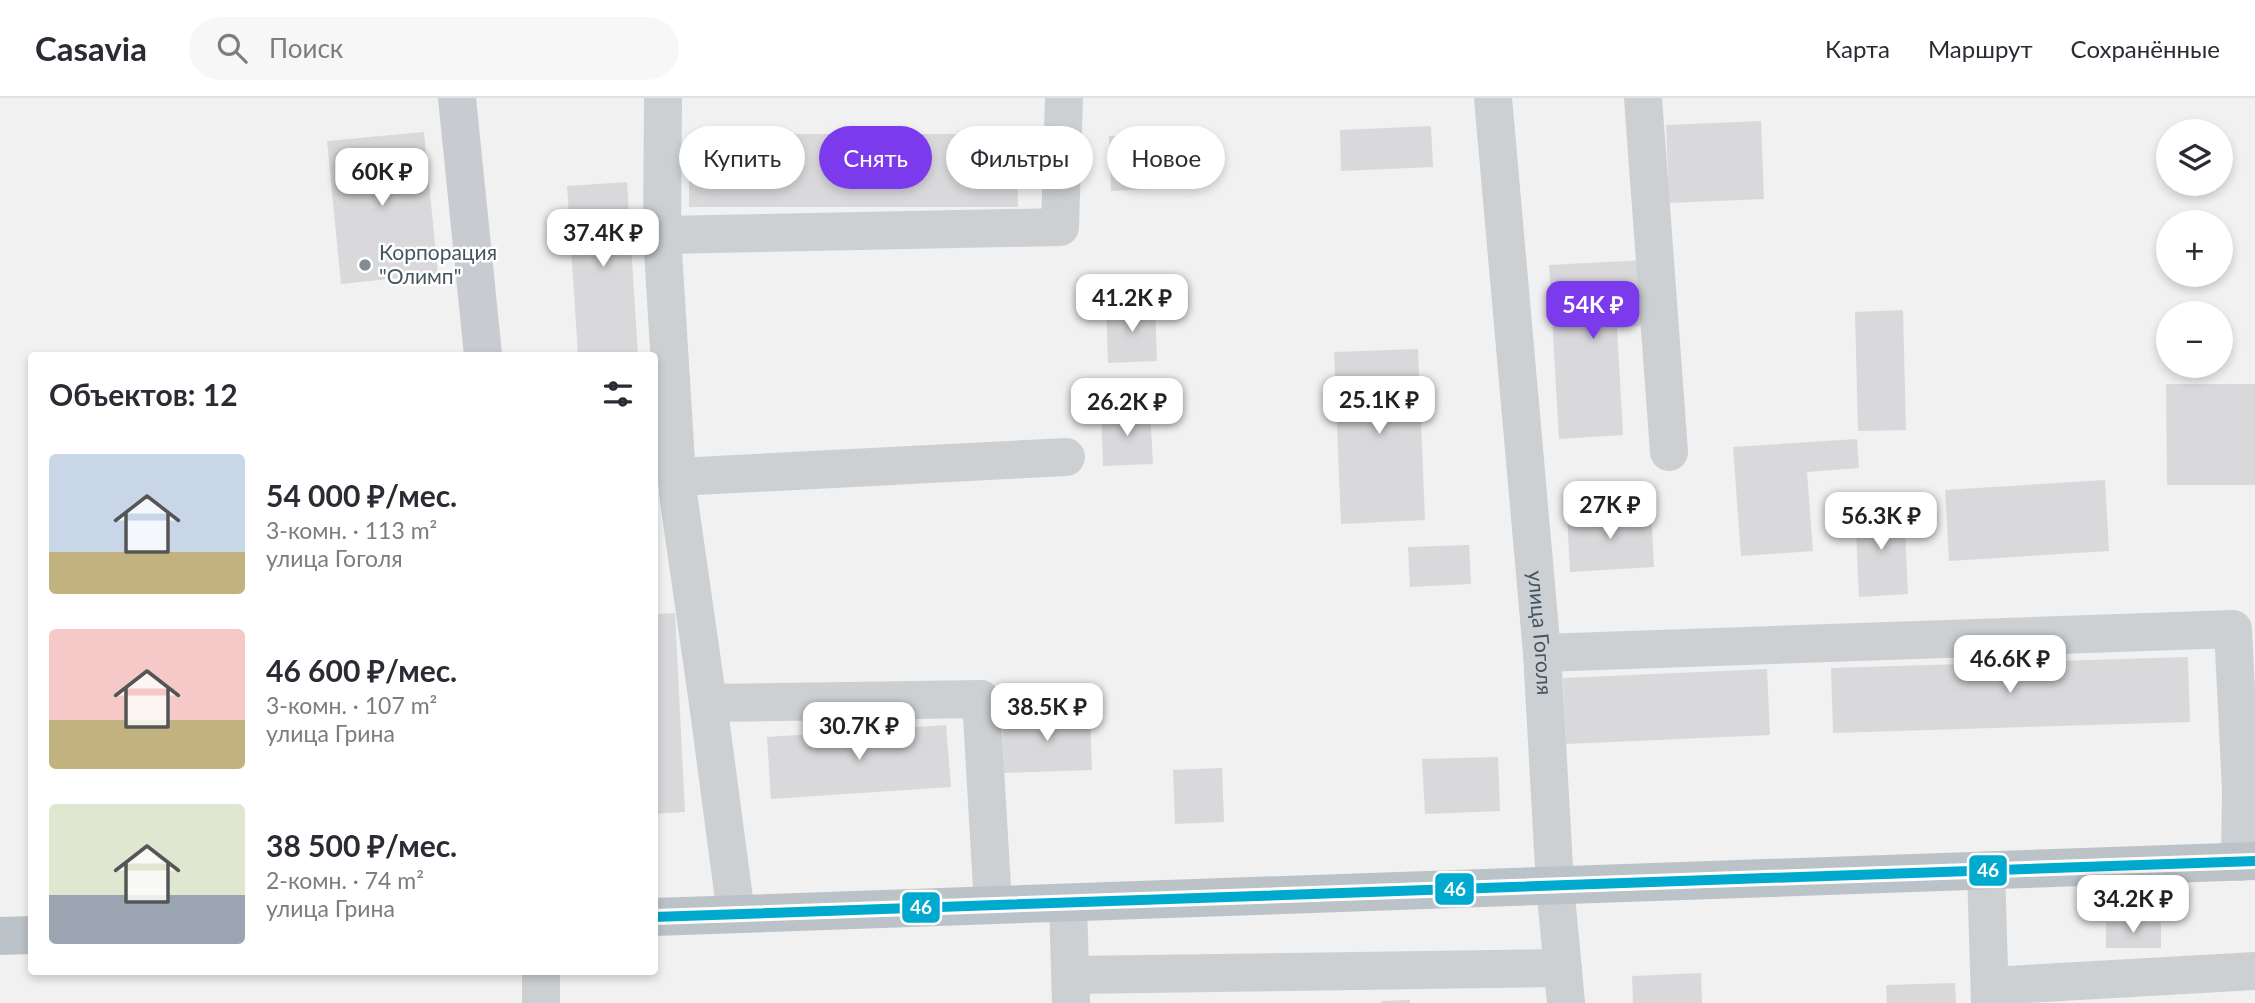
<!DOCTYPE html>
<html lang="ru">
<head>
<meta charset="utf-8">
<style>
	:root { --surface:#fff; --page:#f7f7f7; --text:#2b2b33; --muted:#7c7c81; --line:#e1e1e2; --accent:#7c3aed }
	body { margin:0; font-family:Lato,sans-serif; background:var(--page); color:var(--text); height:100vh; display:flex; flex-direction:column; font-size:26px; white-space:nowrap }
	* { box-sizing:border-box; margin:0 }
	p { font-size:23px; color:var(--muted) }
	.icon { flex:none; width:38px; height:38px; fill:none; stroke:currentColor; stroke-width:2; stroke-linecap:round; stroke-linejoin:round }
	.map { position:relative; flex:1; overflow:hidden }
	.side { position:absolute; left:28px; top:254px; width:630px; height:623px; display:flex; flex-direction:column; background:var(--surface); border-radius:7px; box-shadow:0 4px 10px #0003 }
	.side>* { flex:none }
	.guide { position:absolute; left:679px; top:28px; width:665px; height:63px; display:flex; gap:14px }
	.controls { position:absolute; left:2156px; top:21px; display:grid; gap:14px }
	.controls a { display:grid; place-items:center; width:77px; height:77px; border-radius:50%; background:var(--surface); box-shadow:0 4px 10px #0003; font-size:35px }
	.price { position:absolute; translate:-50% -60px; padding:0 16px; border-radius:14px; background:#fff; color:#222; font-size:23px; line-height:46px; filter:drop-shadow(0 2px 4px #0008) }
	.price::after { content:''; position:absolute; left:50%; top:42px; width:21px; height:16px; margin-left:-10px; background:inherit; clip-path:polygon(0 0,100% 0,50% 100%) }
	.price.active { background:var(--accent); color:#fff }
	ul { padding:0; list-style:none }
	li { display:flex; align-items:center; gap:21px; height:175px; padding:0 21px }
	li span { display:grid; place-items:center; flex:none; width:196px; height:140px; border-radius:7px; color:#555 }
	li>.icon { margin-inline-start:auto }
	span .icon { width:84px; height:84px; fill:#fffc; stroke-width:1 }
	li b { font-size:30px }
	h2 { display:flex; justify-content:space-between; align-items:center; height:84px; padding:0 21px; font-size:30px }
	.pill { padding:0 24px; border-radius:32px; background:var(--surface); box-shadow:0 4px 10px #0003; font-size:24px; line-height:63px }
	.pill.active { background:var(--accent); color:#fff }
	header { display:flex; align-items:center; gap:42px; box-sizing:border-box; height:98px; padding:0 35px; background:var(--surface); border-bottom:2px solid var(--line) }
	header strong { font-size:33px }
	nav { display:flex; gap:38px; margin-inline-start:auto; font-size:24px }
	.search { width:490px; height:63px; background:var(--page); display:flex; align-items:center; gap:18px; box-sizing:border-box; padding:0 24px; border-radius:38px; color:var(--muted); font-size:26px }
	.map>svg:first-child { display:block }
</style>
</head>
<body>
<header>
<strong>Casavia</strong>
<div class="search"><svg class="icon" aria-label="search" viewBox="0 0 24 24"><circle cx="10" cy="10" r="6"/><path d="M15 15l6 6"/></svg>Поиск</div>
<nav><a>Карта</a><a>Маршрут</a><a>Сохранённые</a></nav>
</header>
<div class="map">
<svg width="2255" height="905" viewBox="0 0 2255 905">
	<rect width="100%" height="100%" fill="#f2f1f1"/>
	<!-- building -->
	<g fill="#d9d9db">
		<path d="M1761,23L1764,101L1669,105L1666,27Z"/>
		<path d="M1431,28L1433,69L1341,73L1340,32Z"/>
		<path d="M424,34L438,176L341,186L327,43Z"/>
		<path d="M1182,35L1184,90L1111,93L1109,38Z"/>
		<rect x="689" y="36" width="329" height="73"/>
		<path d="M627,84L638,257H578L567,88Z"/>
		<path d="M1646,162L1650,227L1617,230L1623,337L1559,341L1549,167Z"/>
		<path d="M1155,208L1157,263L1108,265L1106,210Z"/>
		<path d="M1903,212L1906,332L1858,333L1855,214Z"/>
		<path d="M1418,251L1425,422L1341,426L1334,254Z"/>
		<path d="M2166,286H2255V387H2167Z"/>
		<path d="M1150,312L1153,366L1103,368L1101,313Z"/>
		<path d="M1857,341L1859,370L1807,374L1813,453L1741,458L1733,349Z"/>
		<path d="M2105,382L2109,453L1949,463L1945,392Z"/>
		<path d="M1904,410L1908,496L1859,499L1855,412Z"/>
		<path d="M1651,412L1654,469L1570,474L1567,416Z"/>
		<path d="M1469,447L1471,486L1410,489L1408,449Z"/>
		<path d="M675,515L685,714L654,716V516Z"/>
		<path d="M2188,559L2190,624L1833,635L1831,570Z"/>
		<path d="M1767,571L1770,637L1566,646L1563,580Z"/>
		<path d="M1090,615L1092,672L1004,675L1002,618Z"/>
		<path d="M946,627L951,689L771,701L767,639Z"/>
		<path d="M1498,659L1500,713L1425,716L1422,661Z"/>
		<path d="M1222,670L1224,724L1175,726L1173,672Z"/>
		<rect x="2106" y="824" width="55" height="26"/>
		<path d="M1701,875L1702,905H1633L1632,878Z"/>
		<path d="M1955,885L1956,905H1887L1886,887Z"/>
		<path d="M1410,902V905H1381V903Z"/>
	</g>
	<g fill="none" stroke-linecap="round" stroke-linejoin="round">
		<!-- minor -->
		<g stroke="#cdd0d2" stroke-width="38">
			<path d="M663,0L662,137L678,396L708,605L736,816"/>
			<path id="s1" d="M1493,0L1542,555L1555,787L1566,905"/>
			<path d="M1643,0L1669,354"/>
			<path d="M662,137L1060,129L1064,0"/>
			<path d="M677,379L1066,359"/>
			<path d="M1542,555L2233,531L2241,692L2240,764"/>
			<path d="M708,605L981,601L993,807"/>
			<path d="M1986,772L1990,905"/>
			<path d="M1068,805L1071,905"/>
			<path d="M541,873V905"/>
			<path d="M1071,877L1563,870"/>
			<path d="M1990,888L2255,873"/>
		</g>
		<!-- major -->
		<path stroke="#c8ccd0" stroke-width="38" d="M457,0L483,257"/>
		<!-- highway -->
		<g stroke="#bcc3c8" stroke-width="38">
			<path d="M654,819L2255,763"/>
			<path d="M0,838L32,837"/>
		</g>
		<defs>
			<path id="bus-1" d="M654,819L2255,763"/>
		</defs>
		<!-- bus-1 casing -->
		<use href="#bus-1" stroke="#fff" stroke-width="16"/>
		<!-- bus-1 -->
		<use href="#bus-1" stroke="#00a9ce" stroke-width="10"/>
	</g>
	<!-- markers -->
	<circle fill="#828c93" stroke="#fff" stroke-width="2.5" cx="365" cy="167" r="7"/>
	<g text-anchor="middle" stroke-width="5" stroke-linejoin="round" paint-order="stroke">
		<!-- poi labels -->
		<g font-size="21" fill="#455560" stroke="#fff" text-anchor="start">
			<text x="379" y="162">Корпорация<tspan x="379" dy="24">"Олимп"</tspan></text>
		</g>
		<!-- street labels -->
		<g font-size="21" fill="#455560" stroke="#fff">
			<text dy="7" stroke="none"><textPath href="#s1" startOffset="537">улица Гоголя</textPath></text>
		</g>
	</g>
	<g stroke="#fff" stroke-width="2.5">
		<rect x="1968" y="756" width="40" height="33" rx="7" fill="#00a9ce"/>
		<rect x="1434" y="774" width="41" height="34" rx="7" fill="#00a9ce"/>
		<rect x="901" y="793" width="40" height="33" rx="7" fill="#00a9ce"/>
	</g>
	<g font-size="19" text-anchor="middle" font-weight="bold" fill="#fff">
		<text x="1988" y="779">46</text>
		<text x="1455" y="798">46</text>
		<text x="921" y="816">46</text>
	</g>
</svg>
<div class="controls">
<a><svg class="icon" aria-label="layers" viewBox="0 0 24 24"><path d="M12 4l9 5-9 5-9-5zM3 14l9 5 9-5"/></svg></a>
<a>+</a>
<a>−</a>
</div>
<b class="price" style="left:382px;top:110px">60K ₽</b>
<b class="price" style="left:603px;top:171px">37.4K ₽</b>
<b class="price" style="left:1132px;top:236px">41.2K ₽</b>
<b class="price active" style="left:1593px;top:243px">54K ₽</b>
<b class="price" style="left:1379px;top:338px">25.1K ₽</b>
<b class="price" style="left:1127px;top:340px">26.2K ₽</b>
<b class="price" style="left:1610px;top:443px">27K ₽</b>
<b class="price" style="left:1881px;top:454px">56.3K ₽</b>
<b class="price" style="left:2010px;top:597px">46.6K ₽</b>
<b class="price" style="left:1047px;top:645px">38.5K ₽</b>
<b class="price" style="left:859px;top:664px">30.7K ₽</b>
<b class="price" style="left:2133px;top:837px">34.2K ₽</b>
<div class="guide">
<a class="pill">Купить</a>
<a class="pill active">Снять</a>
<a class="pill">Фильтры</a>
<a class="pill">Новое</a>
</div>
<section class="side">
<h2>Объектов: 12<svg class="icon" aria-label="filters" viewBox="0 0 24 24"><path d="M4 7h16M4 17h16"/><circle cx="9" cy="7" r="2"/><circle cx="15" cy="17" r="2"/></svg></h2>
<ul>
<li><span style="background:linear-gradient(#c9d6e8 70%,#c2b280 0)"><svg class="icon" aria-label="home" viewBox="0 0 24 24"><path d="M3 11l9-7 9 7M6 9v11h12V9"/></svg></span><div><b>54 000 ₽/мес.</b><p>3-комн. · 113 m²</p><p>улица Гоголя</p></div></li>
<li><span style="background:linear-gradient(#f6c9c9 65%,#c2b280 0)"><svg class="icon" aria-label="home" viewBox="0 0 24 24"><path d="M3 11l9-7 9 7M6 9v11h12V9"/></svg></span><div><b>46 600 ₽/мес.</b><p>3-комн. · 107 m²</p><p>улица Грина</p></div></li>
<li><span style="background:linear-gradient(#dfe7d0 65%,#9aa5b1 0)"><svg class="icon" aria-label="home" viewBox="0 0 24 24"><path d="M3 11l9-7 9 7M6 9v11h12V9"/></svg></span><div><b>38 500 ₽/мес.</b><p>2-комн. · 74 m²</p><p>улица Грина</p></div></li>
</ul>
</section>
</div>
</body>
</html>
